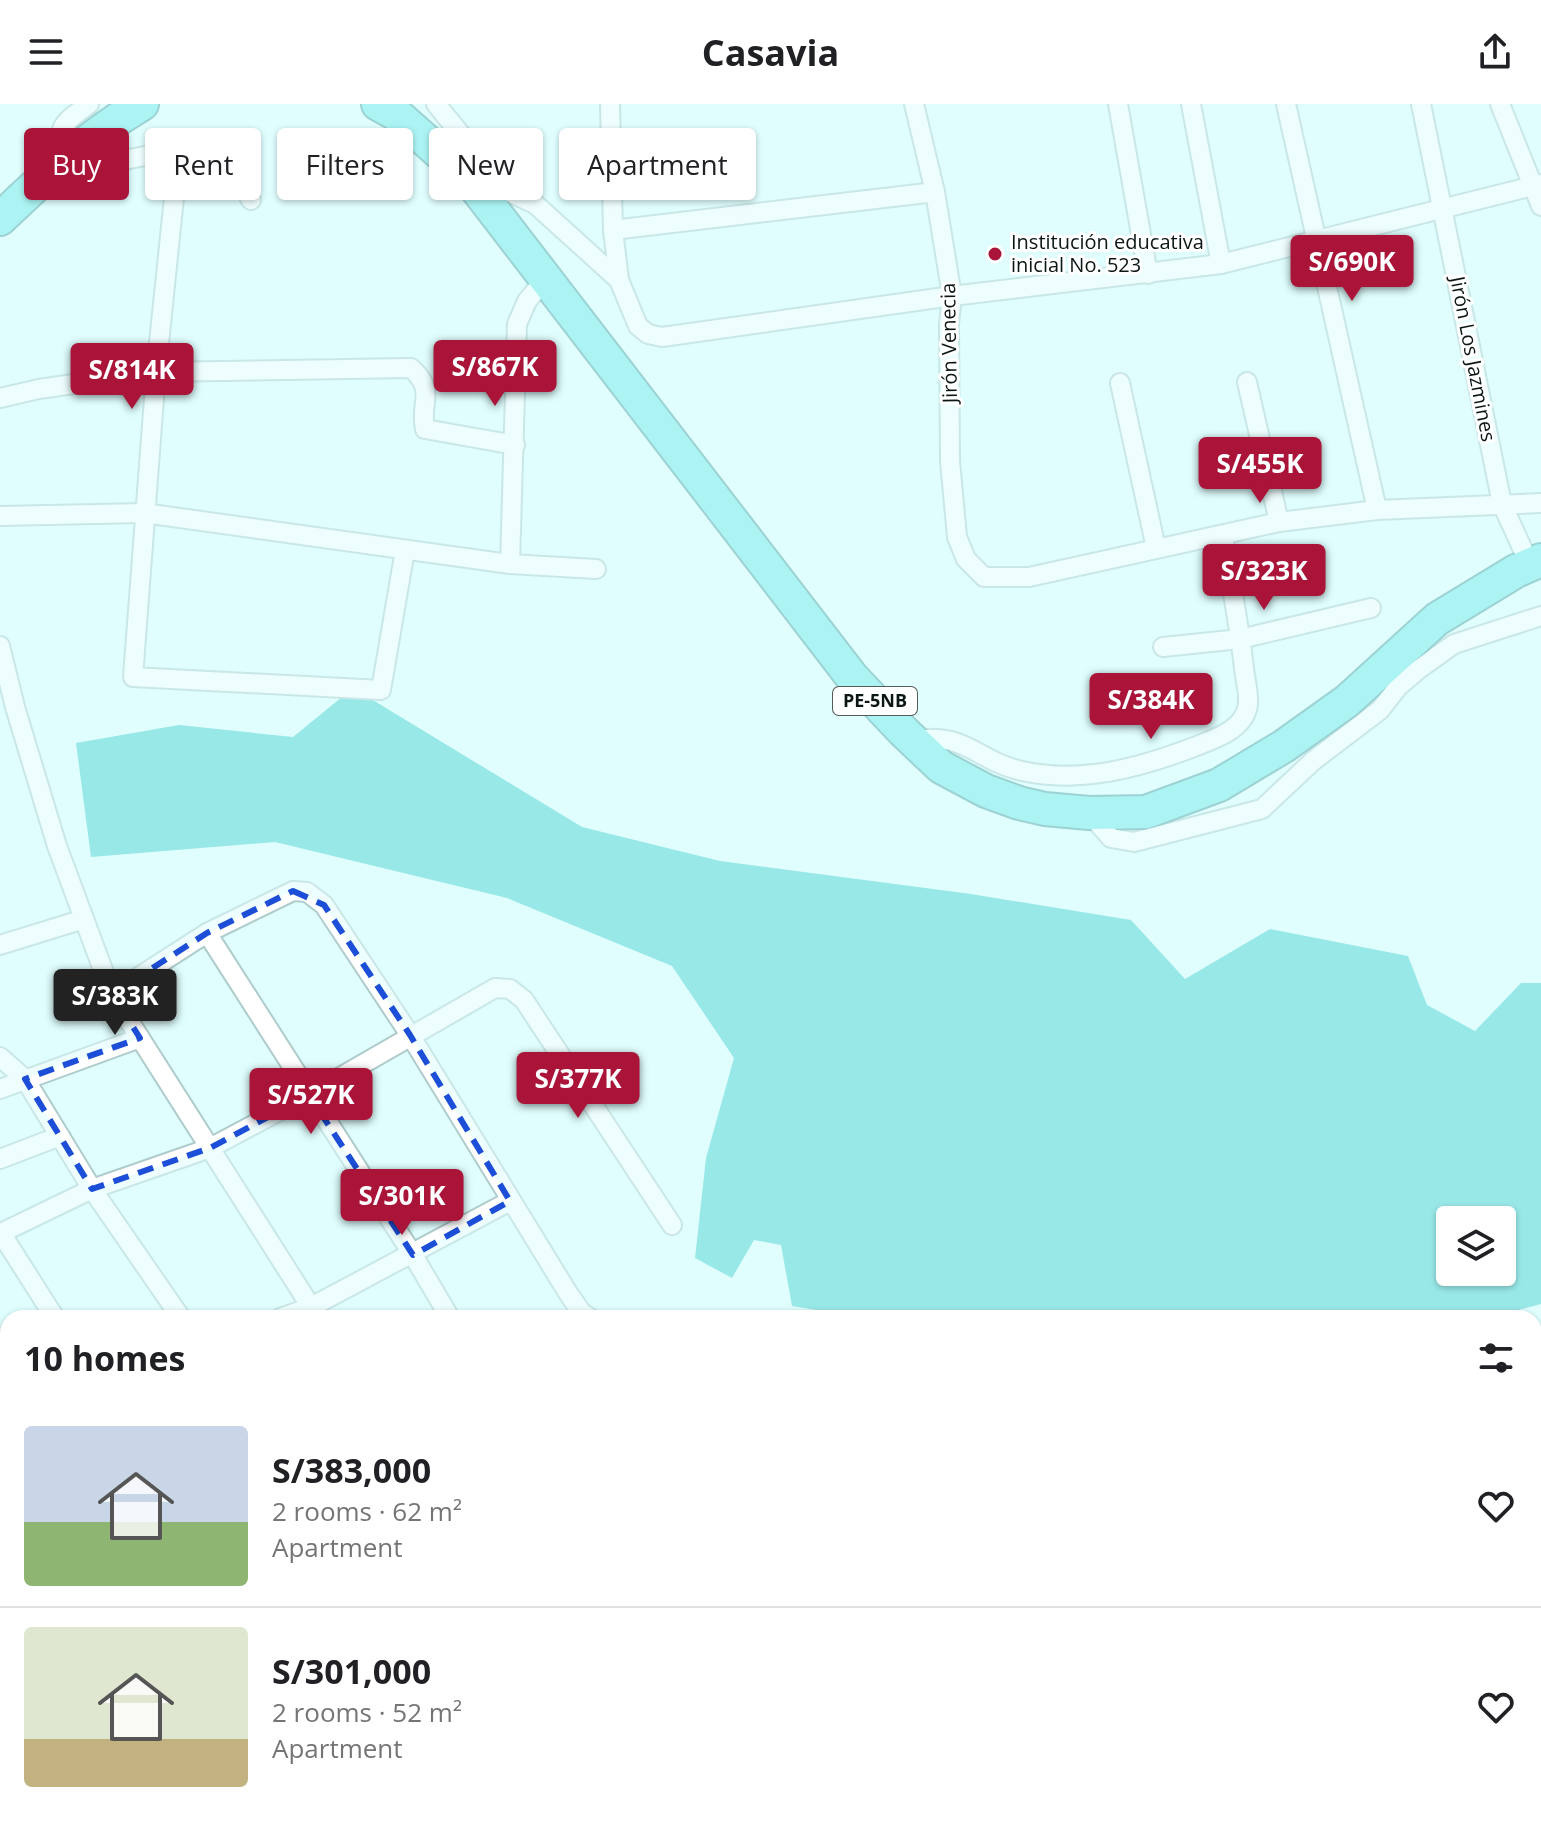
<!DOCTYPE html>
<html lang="en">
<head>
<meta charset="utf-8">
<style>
	:root { --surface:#fff; --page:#f6f6f6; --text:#202124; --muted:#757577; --line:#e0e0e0; --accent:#aa1439 }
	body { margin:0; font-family:"Open Sans",sans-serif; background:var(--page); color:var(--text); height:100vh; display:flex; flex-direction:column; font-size:30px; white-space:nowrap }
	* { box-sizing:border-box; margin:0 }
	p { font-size:26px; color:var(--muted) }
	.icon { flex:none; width:44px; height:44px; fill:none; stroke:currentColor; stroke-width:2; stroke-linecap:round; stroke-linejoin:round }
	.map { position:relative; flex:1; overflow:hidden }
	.panel { position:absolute; left:0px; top:1206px; width:1542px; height:512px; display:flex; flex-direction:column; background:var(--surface); border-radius:24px 24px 0 0; box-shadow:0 2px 6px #0004 }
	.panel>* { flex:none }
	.top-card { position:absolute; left:24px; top:24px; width:800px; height:72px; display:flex; gap:16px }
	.buttons { position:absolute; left:1436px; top:1102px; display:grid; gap:16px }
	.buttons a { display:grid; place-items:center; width:80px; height:80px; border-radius:8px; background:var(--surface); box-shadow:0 2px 6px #0004; font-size:40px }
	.price { position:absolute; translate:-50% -68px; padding:0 18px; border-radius:8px; background:var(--accent); color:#fff; font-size:26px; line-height:52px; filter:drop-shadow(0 2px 4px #0008) }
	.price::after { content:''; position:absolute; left:50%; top:48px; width:24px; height:18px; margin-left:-12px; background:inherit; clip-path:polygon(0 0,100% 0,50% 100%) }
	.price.selected { background:#222; color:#fff }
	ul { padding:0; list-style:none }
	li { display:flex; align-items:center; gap:24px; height:200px; padding:0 24px }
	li+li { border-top:2px solid var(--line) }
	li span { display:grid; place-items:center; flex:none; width:224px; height:160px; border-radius:8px; color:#555 }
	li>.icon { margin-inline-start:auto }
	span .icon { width:96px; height:96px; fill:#fffc; stroke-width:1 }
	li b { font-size:34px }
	h2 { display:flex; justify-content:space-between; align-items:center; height:96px; padding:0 24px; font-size:34px }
	.tag { padding:0 28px; border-radius:8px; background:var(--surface); box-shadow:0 2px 6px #0004; font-size:28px; line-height:72px }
	.tag.selected { background:var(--accent); color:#fff }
	header { display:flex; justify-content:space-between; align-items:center; height:104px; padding:0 24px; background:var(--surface); font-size:36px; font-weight:700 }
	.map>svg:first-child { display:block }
</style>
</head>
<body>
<header><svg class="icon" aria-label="menu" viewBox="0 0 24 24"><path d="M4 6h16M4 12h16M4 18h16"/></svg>Casavia<svg class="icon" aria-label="share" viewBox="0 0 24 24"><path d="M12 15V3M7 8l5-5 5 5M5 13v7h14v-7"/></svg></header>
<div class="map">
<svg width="1541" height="1718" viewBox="0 0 1541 1718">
	<rect width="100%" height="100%" fill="#e0fefe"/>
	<!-- forest -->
	<g fill="#43cecf" fill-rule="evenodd">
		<path d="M353,584L582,723L720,757L971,790L1131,816L1185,875L1270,825L1408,852L1427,901L1475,927L1521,879H1541V1200L1488,1214H866L792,1202L781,1141L754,1136L732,1174L695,1154L706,1054L734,954L672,862L507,794L275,738L91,753L76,639L179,621L293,633ZM1450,1116H1502V1168H1450Z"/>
		<path d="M1534,1451L1541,1453V1685L1534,1689Z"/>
		<path d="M887,1710H1501L1494,1718H887Z"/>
	</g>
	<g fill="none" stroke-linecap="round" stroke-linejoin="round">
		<defs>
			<g id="street">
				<path d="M436,0L507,87L535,100L619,176L638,222L648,230L662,233L952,192L1221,160L1541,80"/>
				<path d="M610,0L613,126L619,176"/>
				<path d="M914,0L935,88L952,192L949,220L950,357L957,433L966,455L984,473H1029L1279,418L1377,406L1541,399"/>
				<path d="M1118,0L1148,170"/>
				<path d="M1191,0L1221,160"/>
				<path d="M1286,0L1377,406"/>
				<path d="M1421,0L1502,400L1529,459"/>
				<path d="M1500,0L1541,102"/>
				<path d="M179,45L156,268L133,573L381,586L405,446"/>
				<path d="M67,52C52,22 67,17 89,0"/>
				<path d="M60,60L100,61L179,45L227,53L251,96"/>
				<path d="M613,126L935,88"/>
				<path d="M1247,278L1279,418"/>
				<path d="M1120,279L1156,444"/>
				<path d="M0,294L39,285L156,268L411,264C437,287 419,298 425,325L515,341"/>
				<path d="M0,412L144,409L510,460L596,465"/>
				<path d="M510,460L517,220L527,197L547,173"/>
				<path d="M0,542L15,603L57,742L112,890L318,1214"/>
				<path d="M1163,543L1240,535L1371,504"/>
				<path d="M914,637C963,626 979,658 1022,667C1081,680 1139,664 1194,643C1214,635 1245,626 1248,600C1249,589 1245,575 1244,564C1239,519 1230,475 1223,431"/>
				<path d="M1089,709L1111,734L1134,738L1262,705L1313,657L1380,606L1398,583L1419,565L1454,540L1541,512"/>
				<path d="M207,829L413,1151L450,1214"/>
				<path d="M0,841L84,815"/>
				<path d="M112,890L207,829L293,787L307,788L324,801L410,931L568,1189L582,1209L590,1214"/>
				<path d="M0,953L25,975L92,1085L181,1214"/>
				<path d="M0,985L140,934"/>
				<path d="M0,1055L60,1032"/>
				<path d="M55,1214L1,1129L92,1085L210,1044L309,991L495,884L510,885L524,896L672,1121"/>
				<path d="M280,1214L311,1203L510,1097"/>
				<path d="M1534,1366H1541"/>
			</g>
			<g id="highway">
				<path d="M378,0L396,10L469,75L852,573L903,627L941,663L986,687L1019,699L1045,705L1089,709L1146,708L1219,681L1284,642L1347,597L1437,515L1516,467L1541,456"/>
				<path d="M0,115C45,72 88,32 142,0"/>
			</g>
		</defs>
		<!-- street casing -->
		<use href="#street" stroke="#afcccc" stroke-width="22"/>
		<!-- highway casing -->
		<use href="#highway" stroke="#4b9e9f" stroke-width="36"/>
		<!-- street -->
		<use href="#street" stroke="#fff" stroke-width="18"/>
		<!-- highway -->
		<use href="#highway" stroke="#6ee8e9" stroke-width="32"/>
	</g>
	<!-- marked area -->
	<path d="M0 0H1541V1718H0ZM293,787L324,801L410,931L510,1097L413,1151L309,991L210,1044L92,1085L25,975L140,934L112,890L207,829Z" fill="#e0fefe" fill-opacity=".55" fill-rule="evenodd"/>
	<path fill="none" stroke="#1d4ed8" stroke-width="6" stroke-dasharray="16 10" stroke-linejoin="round" d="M293,787L324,801L410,931L510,1097L413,1151L309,991L210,1044L92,1085L25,975L140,934L112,890L207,829Z"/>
	<!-- markers -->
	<circle fill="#aa1439" stroke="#fff" stroke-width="3" cx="995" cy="150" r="8"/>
	<g text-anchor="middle" stroke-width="6" stroke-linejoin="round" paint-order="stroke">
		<!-- shield labels -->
		<rect fill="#fff" stroke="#545c5b" stroke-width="2" x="833" y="583" width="84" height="28" rx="6"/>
		<g font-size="18" font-weight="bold" fill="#0b1615">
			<text x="875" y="603">PE-5NB</text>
		</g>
		<!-- poi labels -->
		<g font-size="20" fill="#0b1615" stroke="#fff" text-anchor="start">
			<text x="1011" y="145">Institución educativa<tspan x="1011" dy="23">inicial No. 523</tspan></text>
		</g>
		<!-- street labels -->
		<g font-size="20" fill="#0b1615" stroke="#fff">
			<text transform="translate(949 239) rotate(-91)" y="7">Jirón Venecia</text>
			<text transform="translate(1473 255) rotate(79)" y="7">Jirón Los Jazmines</text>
		</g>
	</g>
</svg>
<div class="buttons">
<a><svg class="icon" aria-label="layers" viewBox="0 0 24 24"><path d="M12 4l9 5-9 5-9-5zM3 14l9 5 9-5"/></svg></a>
</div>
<b class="price" style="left:1352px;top:199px">S/690K</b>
<b class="price" style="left:495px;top:304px">S/867K</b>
<b class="price" style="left:132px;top:307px">S/814K</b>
<b class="price" style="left:1260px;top:401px">S/455K</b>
<b class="price" style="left:1264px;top:508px">S/323K</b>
<b class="price" style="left:1151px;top:637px">S/384K</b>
<b class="price selected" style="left:115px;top:933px">S/383K</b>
<b class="price" style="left:578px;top:1016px">S/377K</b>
<b class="price" style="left:311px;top:1032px">S/527K</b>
<b class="price" style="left:402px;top:1133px">S/301K</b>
<div class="top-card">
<a class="tag selected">Buy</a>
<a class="tag">Rent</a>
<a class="tag">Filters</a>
<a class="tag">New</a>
<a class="tag">Apartment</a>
</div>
<section class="panel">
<h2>10 homes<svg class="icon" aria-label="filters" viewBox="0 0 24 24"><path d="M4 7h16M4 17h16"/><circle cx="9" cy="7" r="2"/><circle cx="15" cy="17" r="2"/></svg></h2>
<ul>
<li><span style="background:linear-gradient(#c9d6e8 60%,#8fb573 0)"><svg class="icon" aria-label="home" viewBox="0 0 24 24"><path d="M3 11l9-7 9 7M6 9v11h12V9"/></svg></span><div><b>S/383,000</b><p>2 rooms · 62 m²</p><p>Apartment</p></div><svg class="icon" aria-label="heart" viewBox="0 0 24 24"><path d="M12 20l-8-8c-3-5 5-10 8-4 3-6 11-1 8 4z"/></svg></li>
<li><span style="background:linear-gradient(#dfe7d0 70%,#c2b280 0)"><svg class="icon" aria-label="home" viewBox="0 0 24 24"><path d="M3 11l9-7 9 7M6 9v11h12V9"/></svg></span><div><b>S/301,000</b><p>2 rooms · 52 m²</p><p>Apartment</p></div><svg class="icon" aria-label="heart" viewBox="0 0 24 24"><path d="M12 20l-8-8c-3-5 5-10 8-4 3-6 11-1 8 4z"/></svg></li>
</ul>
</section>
</div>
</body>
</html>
